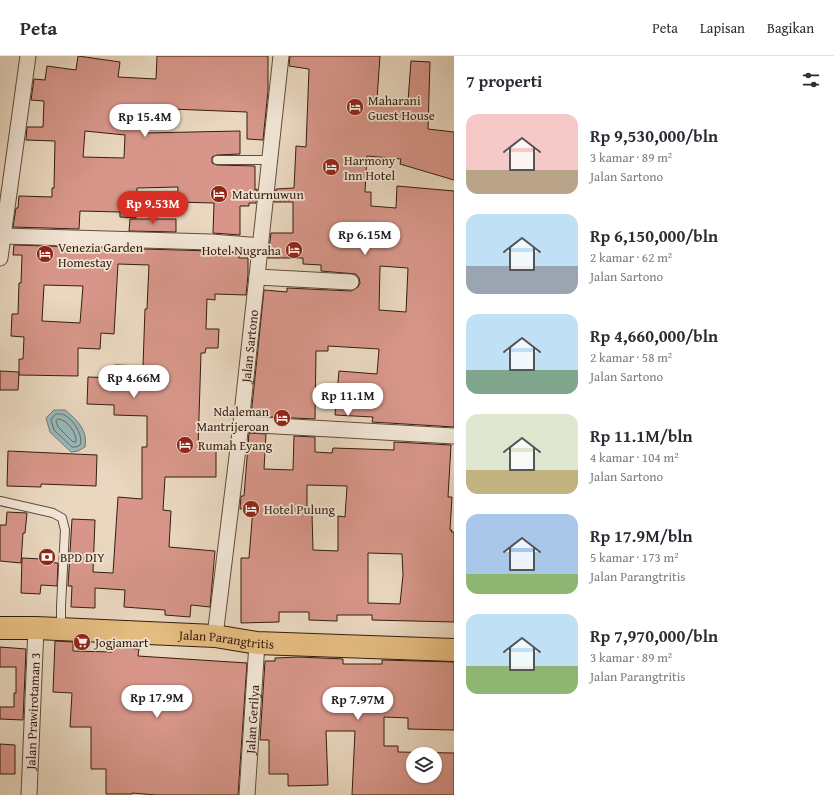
<!DOCTYPE html>
<html lang="id">
<head>
<meta charset="utf-8">
<style>
	:root { --surface:#fff; --page:#f7f7f7; --text:#2b2b33; --muted:#7c7c81; --line:#e1e1e2; --accent:#d93025 }
	body { margin:0; font-family:"Gentium Book Plus",serif; background:var(--page); color:var(--text); height:100vh; display:flex; flex-direction:column; font-size:15px; white-space:nowrap }
	* { box-sizing:border-box; margin:0 }
	p { font-size:13px; color:var(--muted) }
	.icon { flex:none; width:22px; height:22px; fill:none; stroke:currentColor; stroke-width:2; stroke-linecap:round; stroke-linejoin:round }
	.map { position:relative; flex:1; overflow:hidden }
	.side { display:flex; flex-direction:column; background:var(--surface); width:380px }
	.side>* { flex:none }
	.controls { position:absolute; left:406px; top:691px; display:grid; gap:8px }
	.controls a { display:grid; place-items:center; width:36px; height:36px; border-radius:50%; background:var(--surface); box-shadow:0 1px 3px #0004; font-size:20px }
	.price { position:absolute; translate:-50% -34px; padding:0 9px; border-radius:14px; background:#fff; color:#222; font-size:13px; line-height:26px; filter:drop-shadow(0 1px 2px #0008) }
	.price::after { content:''; position:absolute; left:50%; top:24px; width:12px; height:9px; margin-left:-6px; background:inherit; clip-path:polygon(0 0,100% 0,50% 100%) }
	.price.active { background:var(--accent); color:#fff }
	ul { padding:0; list-style:none }
	li { display:flex; align-items:center; gap:12px; height:100px; padding:0 12px }
	li span { display:grid; place-items:center; flex:none; width:112px; height:80px; border-radius:12px; color:#555 }
	li>.icon { margin-inline-start:auto }
	span .icon { width:48px; height:48px; fill:#fffc; stroke-width:1 }
	li b { font-size:17px }
	h2 { display:flex; justify-content:space-between; align-items:center; height:48px; padding:0 12px; font-size:17px }
	header { display:flex; align-items:center; gap:24px; box-sizing:border-box; height:56px; padding:0 20px; background:var(--surface); border-bottom:1px solid var(--line) }
	header strong { font-size:19px }
	nav { display:flex; gap:22px; margin-inline-start:auto; font-size:14px }
	main { display:flex; flex:1; min-height:0 }
	.map>svg:first-child { display:block }
</style>
</head>
<body>
<header>
<strong>Peta</strong>
<nav><a>Peta</a><a>Lapisan</a><a>Bagikan</a></nav>
</header>
<main>
<div class="map">
<svg width="454" height="739" viewBox="0 0 454 739">
	<rect width="100%" height="100%" fill="#e9d7bf"/>
	<filter id="stains"><feTurbulence type="fractalNoise" baseFrequency=".005" numOctaves="4"/><feColorMatrix values="0 0 0 0 .2 0 0 0 0 .09 0 0 0 0 .02 0 0 0 .5 -.17"/></filter>
	<radialGradient id="worn" r=".72"><stop offset=".6" stop-color="#630" stop-opacity="0"/><stop offset="1" stop-color="#630" stop-opacity=".3"/></radialGradient>
	<!-- water -->
	<path fill="#99b8ba" stroke="#717a76" d="M54,354H65C77,364 88,374 85,391L78,395L71,396L50,376L46,362Z"/>
	<g fill="none" stroke-linecap="round" stroke-linejoin="round">
		<!-- shore -->
		<g stroke="#676a64" stroke-width="1">
			<path d="M56,358C57,358 62,358 62,358C72,361 84,379 80,389L76,391H72L54,374L51,364Z"/>
			<path d="M58,363C67,363 77,377 76,386H73L58,371L56,365Z"/>
		</g>
	</g>
	<!-- building -->
	<g fill="#d79689" stroke="#351d0f" fill-rule="evenodd">
		<path d="M78,0L120,6L118,21L156,23L157,0H268V35L263,84L247,83V56L145,52L144,77L240,75V98L217,99L212,101V107L217,109L255,110V134L257,133L256,147H249V150H240V179L213,177L214,147L177,146L178,131L137,132L136,162L120,161V156L80,155L79,173L13,171L16,152H18L19,140L52,141V132H54L55,85L26,84L27,71H43L44,45L31,44L34,23L45,24L47,10L76,14ZM85,75L125,79L124,102L83,101Z"/>
		<path d="M290,0H380L377,43L408,45L411,5L430,6L428,73L454,76V124L400,108L401,103L367,100L365,136H371V150L396,152L397,130L454,135V371L372,366L373,361L335,359L339,315L377,318L379,293L328,290V295H316L315,363L251,360L264,234L287,236V232L351,235L358,231L360,227L359,222L356,218L321,215V209L303,208V202H268L271,177H293V146H274L276,133L294,132L296,90L306,91L309,13L289,10ZM380,210L408,212L406,256L379,254Z"/>
		<path d="M130,163H176V176L129,175Z"/>
		<path d="M14,189L211,195L239,197V202H248V219L246,239L215,238V244L207,243L206,273H219L218,292H206L205,297H201L198,392L216,391V421H165L163,454L171,455L169,491L215,495L210,551L191,549L190,561L165,559V554L124,551L125,534L95,532V552L71,551L72,530H68L72,463L95,464L93,516L113,517L118,441L142,443V391H147V360L114,359V349L87,348L88,321L115,322V309L143,310L145,253H147L149,209L118,208L114,278L101,277L100,293L78,292V320L19,319V303H23L24,281L11,280L12,258H18L19,227H21L22,199H13ZM44,229L83,230L80,267L42,265Z"/>
		<path d="M0,315L19,316L18,334H0Z"/>
		<path d="M249,377L266,378L264,413L293,414L294,380L315,381V396L332,397L333,392L394,394V386L451,389L448,441H452L450,474H452L451,476H454V566L372,564V559H337V565L309,564V556H279V566L241,567V502H249L253,452L240,453L241,440H244ZM307,429L347,430L345,461L338,460V495L313,494L312,458H307ZM368,497L402,498L403,519L400,548L368,547Z"/>
		<path d="M8,395L97,399L96,430L41,428V431L7,430Z"/>
		<path d="M7,456L27,457L25,477H23L21,507L0,505V469H6Z"/>
		<path d="M22,502L42,503V506L58,507L57,530L41,529L40,538L21,537Z"/>
		<path d="M55,585L73,586V595L112,596L113,591L139,593L138,600L247,607L238,739H156L132,737V738H106V713H91V671H70L72,637L53,636Z"/>
		<path d="M0,591L26,593L23,664L0,663V651H14V637H16V611H0Z"/>
		<path d="M299,601L343,603V608H382V604L454,606V674L408,673V662L384,661V690H398V696L454,697V739H352L355,675H326L328,729L288,730V718H269V684H260L265,605H275V602ZM413,698H435V720H413Z"/>
		<path d="M0,688L15,689V718H0Z"/>
	</g>
	<g fill="none" stroke-linecap="round" stroke-linejoin="round">
		<defs>
			<g id="lane">
				<path d="M217,104H270"/>
				<path d="M0,445L53,457L62,462L65,474L61,550V572"/>
			</g>
			<g id="street">
				<path d="M3,180L211,186L261,190"/>
				<path d="M0,202L28,0"/>
				<path d="M257,221L351,226"/>
				<path d="M241,368L454,380"/>
				<path id="s1" d="M215,580L240,376L281,0"/>
				<path id="s2" d="M29,739L36,572"/>
				<path id="s3" d="M247,739L257,587"/>
			</g>
			<g id="primary">
				<path id="s4" d="M0,572H36L215,580L257,587L454,594"/>
			</g>
		</defs>
		<!-- lane casing -->
		<use href="#lane" stroke="#624c3b" stroke-width="10"/>
		<!-- street casing -->
		<use href="#street" stroke="#624c3b" stroke-width="17"/>
		<!-- primary casing -->
		<use href="#primary" stroke="#351d0f" stroke-width="24"/>
		<!-- lane -->
		<use href="#lane" stroke="#f1e5d5" stroke-width="8"/>
		<!-- street -->
		<use href="#street" stroke="#f1e5d5" stroke-width="15"/>
		<!-- primary -->
		<use href="#primary" stroke="#e4bc80" stroke-width="22"/>
	</g>
	<!-- icons -->
	<defs>
		<symbol id="hotel-disc" viewBox="-11 -11 22 22"><circle r="9.5" fill="#8f2418" stroke="#f1e5d5"/><path d="M-6-4.5h1.5V1H6V5H4.5V3h-9V5H-6ZM-4 0a1.8 1.8 0 1 1 3.6 0ZM.5 0V-2.5h3Q6-2.5 6 0Z" fill="#fff"/></symbol>
		<symbol id="bank-disc" viewBox="-11 -11 22 22"><circle r="9.5" fill="#8f2418" stroke="#f1e5d5"/><path d="M-6-4H6V4H-6ZM0-2.3a2.3 2.3 0 1 0 0 4.6a2.3 2.3 0 1 0 0-4.6Z" fill="#fff"/></symbol>
		<symbol id="supermarket-disc" viewBox="-11 -11 22 22"><circle r="9.5" fill="#8f2418" stroke="#f1e5d5"/><path d="M-6-5.5h2.5l.6 2H6L4.5 2H-2.5L-4.4-4H-6ZM-1.5 3.2a1.3 1.3 0 1 0 .1 0ZM3 3.2a1.3 1.3 0 1 0 .1 0Z" fill="#fff"/></symbol>
	</defs>
	<g fill-rule="evenodd">
		<use href="#hotel-disc" x="345" y="41" width="20" height="20"/>
		<use href="#hotel-disc" x="321" y="101" width="20" height="20"/>
		<use href="#hotel-disc" x="209" y="128" width="20" height="20"/>
		<use href="#hotel-disc" x="284" y="184" width="20" height="20"/>
		<use href="#hotel-disc" x="35" y="188" width="20" height="20"/>
		<use href="#hotel-disc" x="272" y="352" width="20" height="20"/>
		<use href="#hotel-disc" x="175" y="379" width="20" height="20"/>
		<use href="#hotel-disc" x="241" y="443" width="20" height="20"/>
		<use href="#bank-disc" x="37" y="491" width="20" height="20"/>
		<use href="#supermarket-disc" x="72" y="576" width="20" height="20"/>
	</g>
	<g text-anchor="middle" stroke-width="3.5" stroke-linejoin="round" paint-order="stroke">
		<!-- poi labels -->
		<g font-size="13" fill="#351d0f" stroke="#f1e5d5" text-anchor="start">
			<text x="368" y="49">Maharani<tspan x="368" dy="15">Guest House</tspan></text>
			<text x="344" y="109">Harmony<tspan x="344" dy="15">Inn Hotel</tspan></text>
			<text x="232" y="143">Maturnuwun</text>
			<text x="58" y="196">Venezia Garden<tspan x="58" dy="15">Homestay</tspan></text>
			<text x="281" y="199" text-anchor="end">Hotel Nugraha</text>
			<text x="269" y="360" text-anchor="end">Ndaleman<tspan x="269" dy="15">Mantrijeroan</tspan></text>
			<text x="198" y="394">Rumah Eyang</text>
			<text x="264" y="458">Hotel Pulung</text>
			<text x="60" y="506">BPD DIY</text>
			<text x="95" y="591">Jogjamart</text>
		</g>
		<!-- street labels -->
		<g font-size="13" fill="#351d0f" stroke="#f1e5d5">
			<text dy="5" stroke="none"><textPath href="#s1" startOffset="292">Jalan Sartono</textPath></text>
			<text dy="5" stroke="none"><textPath href="#s4" startOffset="227">Jalan Parangtritis</textPath></text>
			<text dy="5" stroke="none"><textPath href="#s2" startOffset="84">Jalan Prawirotaman 3</textPath></text>
			<text dy="5" stroke="none"><textPath href="#s3" startOffset="76">Jalan Gerilya</textPath></text>
		</g>
	</g>
	<rect width="100%" height="100%" filter="url(#stains)"/>
	<rect width="100%" height="100%" fill="url(#worn)"/>
</svg>
<div class="controls">
<a><svg class="icon" aria-label="layers" viewBox="0 0 24 24"><path d="M12 4l9 5-9 5-9-5zM3 14l9 5 9-5"/></svg></a>
</div>
<b class="price" style="left:145px;top:82px">Rp 15.4M</b>
<b class="price active" style="left:153px;top:169px">Rp 9.53M</b>
<b class="price" style="left:365px;top:200px">Rp 6.15M</b>
<b class="price" style="left:134px;top:343px">Rp 4.66M</b>
<b class="price" style="left:348px;top:361px">Rp 11.1M</b>
<b class="price" style="left:157px;top:663px">Rp 17.9M</b>
<b class="price" style="left:358px;top:665px">Rp 7.97M</b>
</div>
<section class="side">
<h2>7 properti<svg class="icon" aria-label="filters" viewBox="0 0 24 24"><path d="M4 7h16M4 17h16"/><circle cx="9" cy="7" r="2"/><circle cx="15" cy="17" r="2"/></svg></h2>
<ul>
<li><span style="background:linear-gradient(#f6c9c9 70%,#b9a48a 0)"><svg class="icon" aria-label="home" viewBox="0 0 24 24"><path d="M3 11l9-7 9 7M6 9v11h12V9"/></svg></span><div><b>Rp 9,530,000/bln</b><p>3 kamar · 89 m²</p><p>Jalan Sartono</p></div></li>
<li><span style="background:linear-gradient(#bfe0f5 65%,#9aa5b1 0)"><svg class="icon" aria-label="home" viewBox="0 0 24 24"><path d="M3 11l9-7 9 7M6 9v11h12V9"/></svg></span><div><b>Rp 6,150,000/bln</b><p>2 kamar · 62 m²</p><p>Jalan Sartono</p></div></li>
<li><span style="background:linear-gradient(#bfe0f5 70%,#7fa58c 0)"><svg class="icon" aria-label="home" viewBox="0 0 24 24"><path d="M3 11l9-7 9 7M6 9v11h12V9"/></svg></span><div><b>Rp 4,660,000/bln</b><p>2 kamar · 58 m²</p><p>Jalan Sartono</p></div></li>
<li><span style="background:linear-gradient(#dfe7d0 70%,#c2b280 0)"><svg class="icon" aria-label="home" viewBox="0 0 24 24"><path d="M3 11l9-7 9 7M6 9v11h12V9"/></svg></span><div><b>Rp 11.1M/bln</b><p>4 kamar · 104 m²</p><p>Jalan Sartono</p></div></li>
<li><span style="background:linear-gradient(#a9c7e8 75%,#8fb573 0)"><svg class="icon" aria-label="home" viewBox="0 0 24 24"><path d="M3 11l9-7 9 7M6 9v11h12V9"/></svg></span><div><b>Rp 17.9M/bln</b><p>5 kamar · 173 m²</p><p>Jalan Parangtritis</p></div></li>
<li><span style="background:linear-gradient(#bfe0f5 65%,#8fb573 0)"><svg class="icon" aria-label="home" viewBox="0 0 24 24"><path d="M3 11l9-7 9 7M6 9v11h12V9"/></svg></span><div><b>Rp 7,970,000/bln</b><p>3 kamar · 89 m²</p><p>Jalan Parangtritis</p></div></li>
</ul>
</section>
</main>
</body>
</html>
